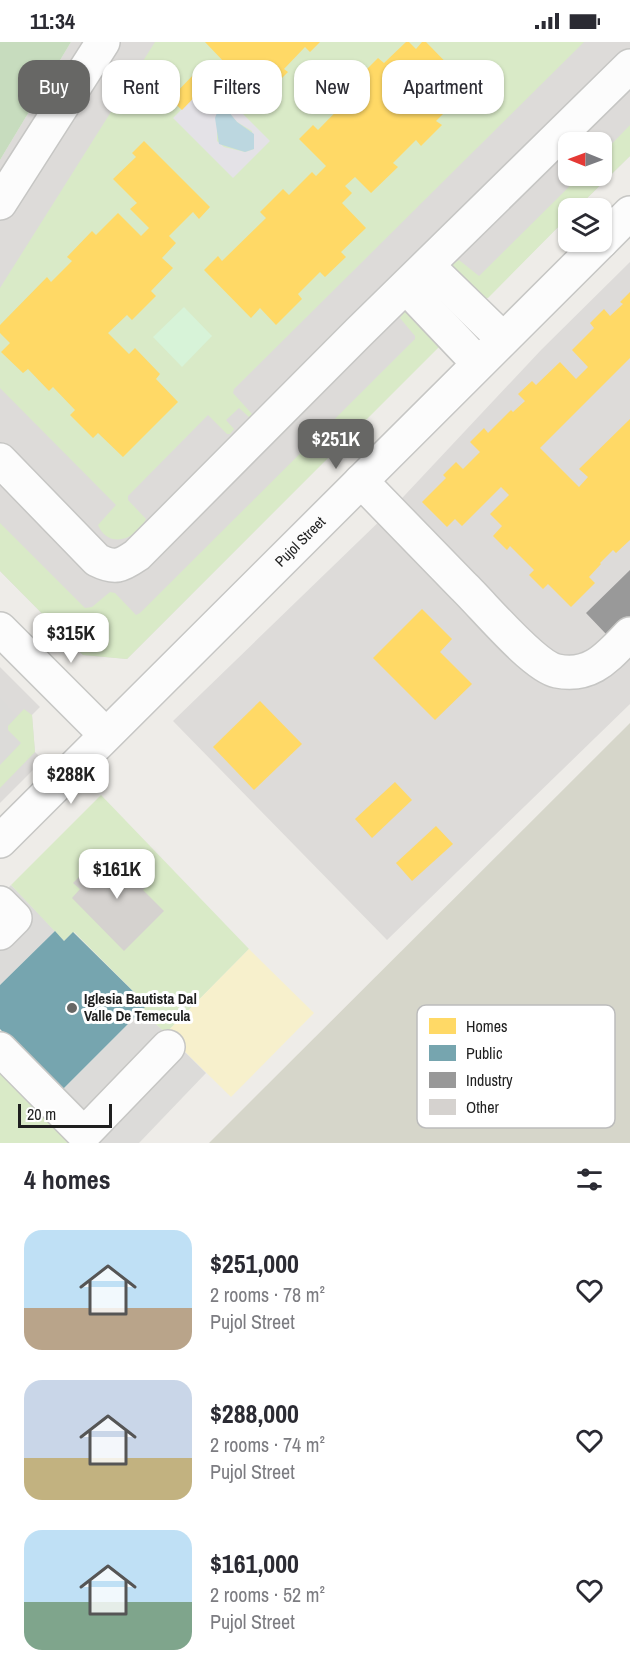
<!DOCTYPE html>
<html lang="en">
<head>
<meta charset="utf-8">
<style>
	:root { --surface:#fff; --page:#f7f7f7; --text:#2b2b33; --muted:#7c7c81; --accent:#676765 }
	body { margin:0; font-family:"Archivo Narrow",sans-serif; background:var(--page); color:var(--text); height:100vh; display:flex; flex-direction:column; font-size:22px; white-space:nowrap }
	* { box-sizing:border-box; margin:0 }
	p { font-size:20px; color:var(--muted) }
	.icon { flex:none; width:33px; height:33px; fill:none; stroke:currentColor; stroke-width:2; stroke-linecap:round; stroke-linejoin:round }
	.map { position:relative; height:1101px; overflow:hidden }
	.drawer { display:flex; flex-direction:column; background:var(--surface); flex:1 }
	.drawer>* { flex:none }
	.hud { position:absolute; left:18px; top:18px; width:594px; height:54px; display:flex; gap:12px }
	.needle { width:39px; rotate:271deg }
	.fabs { position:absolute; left:558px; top:90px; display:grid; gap:12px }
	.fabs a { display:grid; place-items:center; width:54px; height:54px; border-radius:12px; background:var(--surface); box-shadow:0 2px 4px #0004; font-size:30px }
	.scale { position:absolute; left:18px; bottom:15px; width:94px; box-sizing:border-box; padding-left:6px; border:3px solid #1f1f1f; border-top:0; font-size:16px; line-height:21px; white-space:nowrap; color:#1f1f1f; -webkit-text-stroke:4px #fff; paint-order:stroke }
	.price { position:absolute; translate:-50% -51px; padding:0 14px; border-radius:12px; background:#fff; color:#222; font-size:20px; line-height:39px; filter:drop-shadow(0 2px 3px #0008) }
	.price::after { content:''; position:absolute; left:50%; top:36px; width:18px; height:14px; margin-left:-9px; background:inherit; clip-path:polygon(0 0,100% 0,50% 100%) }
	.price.selected { background:var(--accent); color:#fff }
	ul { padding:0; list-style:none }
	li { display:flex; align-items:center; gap:18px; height:150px; padding:0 24px }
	li span { display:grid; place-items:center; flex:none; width:168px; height:120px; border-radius:18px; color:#555 }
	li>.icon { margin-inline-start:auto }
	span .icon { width:72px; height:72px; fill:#fffc; stroke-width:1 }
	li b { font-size:26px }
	h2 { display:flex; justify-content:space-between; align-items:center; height:72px; padding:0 24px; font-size:26px }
	.tag { padding:0 21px; border-radius:18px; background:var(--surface); box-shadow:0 2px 4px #0004; font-size:21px; line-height:54px }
	.tag.selected { background:var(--accent); color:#fff }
	.status { display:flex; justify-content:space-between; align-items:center; height:42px; padding:0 30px; background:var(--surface); direction:ltr }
	.status svg { height:16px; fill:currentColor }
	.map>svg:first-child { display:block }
</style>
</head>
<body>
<div class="status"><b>11:34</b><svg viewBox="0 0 49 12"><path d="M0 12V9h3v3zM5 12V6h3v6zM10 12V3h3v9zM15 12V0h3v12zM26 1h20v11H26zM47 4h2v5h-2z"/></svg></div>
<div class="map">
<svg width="630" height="1101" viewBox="0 0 630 1101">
	<rect width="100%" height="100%" fill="#eeece8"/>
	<!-- residential -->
	<g fill="#dddbd9" fill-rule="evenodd">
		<path d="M71,0H630V114L577,166H568V175L127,617L83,613L0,529V118ZM568,100H602V134H568Z"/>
		<path d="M630,220V662L387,898L173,679L390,469L542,307Z"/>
		<path d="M0,625L40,665L32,673L35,710L43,718L0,761Z"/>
	</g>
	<!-- religious -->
	<g fill="#dcdbd9">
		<path d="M0,656L17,675L8,684L21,701L0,723Z"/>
		<path d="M11,843L55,889L0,943V854Z"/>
		<path d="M141,969L166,991L206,1031L139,1101H74L61,1049Z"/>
	</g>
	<!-- construction -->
	<path fill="#d6d6ca" d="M630,681V1101H209Z"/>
	<!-- grass -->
	<g fill="#d9eac7">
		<path d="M155,0H584L234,347L233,351L252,372L249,375L239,366L226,378L234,387L230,392H227L208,373L128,454V458L146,477C138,497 108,508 98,483L116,463L0,346V246Z"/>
		<path d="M630,83V114L577,166H568V175L488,256H484L451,226V223L459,218L479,234L580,134H602V112Z"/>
		<path d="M406,268L440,304L127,617L83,613L0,529V481L85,566L92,565L110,550L115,551L136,573L140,571L415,297V294L400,276Z"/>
		<path d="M24,667L32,673L35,710L0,746V723L21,701L8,688V684Z"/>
		<path d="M101,753L249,907L166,991L141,969L147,963L74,890L64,899L11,843Z"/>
		<path d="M0,1028L74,1101H0Z"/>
	</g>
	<!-- forest -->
	<path fill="#c7dcbe" d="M0,0H71L0,118Z"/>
	<!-- sand -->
	<path fill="#f7f0cc" d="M249,907L314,971L231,1055L166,991Z"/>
	<!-- park -->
	<path fill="#d7f3d8" d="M184,265L212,294L182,325L153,295Z"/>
	<!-- plaza -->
	<path fill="#e4e2e7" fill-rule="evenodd" d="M210,39L270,99L233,136L173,76ZM226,67L237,80L252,89L254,107L245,110L224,105L217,99V86Z"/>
	<!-- water -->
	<path fill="#bcd7e0" d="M222,66L228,69L237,80L254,92V107L245,110L219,102L215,76L218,68Z"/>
	<!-- homes -->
	<g fill="#ffd966">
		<path d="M205,0H320L310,10L305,5L284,27L288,30L261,57L246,42L236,51L216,30L225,21Z"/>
		<path d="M406,0H409L416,7L422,0H426L470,45L436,79L442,83L421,104L416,98L393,121L398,125L371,151L355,135L345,144L352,151L342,161L366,186L341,210L346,215L325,235L320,230L298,252L302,257L276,283L260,266L251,276L204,228L218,214L222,219L266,176L260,170L283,147L289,153L312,130L316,134L326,124L299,97L313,83L318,88L361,44L356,38L378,16L384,21Z"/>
		<path d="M198,28L210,39L182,68L170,57Z"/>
		<path d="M144,99L210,165L199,177L193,170L169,194L176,201L162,216L173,226L151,249L156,254L132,278L127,273L108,291L129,312L135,306L160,332L156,337L178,360L123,415L98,391L93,396L70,373L75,368L53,345L49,349L28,327L23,331L1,310L10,301L0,291V283L47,235L51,240L72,219L67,215L92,189L96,193L118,171L141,194L149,186L130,167L137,161L113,137L136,115L132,111Z"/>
		<path d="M630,250V316L540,406L579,445L588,435L579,427L630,377V498L616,511L613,508L600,521L601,522L589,535L595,541L571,565L548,542L543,547L529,533L534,528L510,504L507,508L493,494L502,484L490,472L509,453L501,445L462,484L455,477L447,485L422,460L446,436L443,433L456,420L463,427L480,410L470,400L484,386L488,391L511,368L513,370L525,359L518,352L532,339L536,343L560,320L576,337L588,325L572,308L594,286L590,281L604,267L610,274L623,262L620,260Z"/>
		<path d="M422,567L452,597L440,610L472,642L435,678L373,616Z"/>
		<path d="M260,659L302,702L254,748L213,705Z"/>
		<path d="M395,740L412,758L372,796L355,777Z"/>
		<path d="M436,784L453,802L412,839L396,821Z"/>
	</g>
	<!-- public -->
	<path fill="#76a5af" d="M55,889L64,899L73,890L147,963L61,1049L0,987V943Z"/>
	<!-- industry -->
	<path fill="#999" d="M630,528V590L619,579L606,592L586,571Z"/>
	<!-- building -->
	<path fill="#d5d2cf" d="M114,813L131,830L137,823L152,839L143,848L164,869L124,909L72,856L80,847L73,841L98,816L104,822Z"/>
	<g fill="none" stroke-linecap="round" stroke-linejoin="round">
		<defs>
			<g id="minor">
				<path d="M0,161L103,0"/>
				<path d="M602,199L630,171"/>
				<path d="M428,224L503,297"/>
				<path d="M406,245L478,321"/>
				<path d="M0,418L97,518C115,527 121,524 137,513L359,290L630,24"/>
				<path d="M361,439C395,474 429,509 463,544C483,563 533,624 557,629C592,636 608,614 630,592"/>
				<path d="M0,587L105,692"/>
				<path id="s1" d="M0,799L601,200"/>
				<path d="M0,861L15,876L0,891"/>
				<path d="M0,1007L84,1092L168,1005"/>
			</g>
		</defs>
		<!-- minor casing -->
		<use href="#minor" stroke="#c6c6c4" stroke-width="36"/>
		<!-- minor -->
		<use href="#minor" stroke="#fcfcfc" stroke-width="33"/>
	</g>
	<!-- markers -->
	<circle fill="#676765" stroke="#fff" stroke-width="2" cx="72" cy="966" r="6"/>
	<g text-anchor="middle" stroke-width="6" stroke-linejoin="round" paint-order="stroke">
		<!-- street labels -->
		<g font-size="15" fill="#1f1f1f" stroke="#fff">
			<text dy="5" stroke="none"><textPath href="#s1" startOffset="424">Pujol Street</textPath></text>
		</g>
		<!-- poi labels -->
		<g font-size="15" font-weight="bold" fill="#1f1f1f" stroke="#fff" text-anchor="start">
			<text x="84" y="962">Iglesia Bautista Dal<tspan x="84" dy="17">Valle De Temecula</tspan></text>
		</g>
	</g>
	<!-- legend -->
	<rect x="417" y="963" width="198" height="123" rx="9" fill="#fff" stroke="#bcbcbc" stroke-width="1.5"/>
	<rect x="429" y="976" width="27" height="16" fill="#ffd966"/>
	<rect x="429" y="1003" width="27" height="16" fill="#76a5af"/>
	<rect x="429" y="1030" width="27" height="16" fill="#999"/>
	<rect x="429" y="1057" width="27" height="16" fill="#d5d2cf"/>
	<g font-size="16" fill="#1f1f1f">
		<text x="466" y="990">Homes</text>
		<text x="466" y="1017">Public</text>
		<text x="466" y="1044">Industry</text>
		<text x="466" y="1071">Other</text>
	</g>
</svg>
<div class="fabs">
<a><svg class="needle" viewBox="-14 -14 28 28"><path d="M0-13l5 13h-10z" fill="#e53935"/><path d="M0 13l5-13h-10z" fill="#7c7c81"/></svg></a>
<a><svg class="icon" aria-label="layers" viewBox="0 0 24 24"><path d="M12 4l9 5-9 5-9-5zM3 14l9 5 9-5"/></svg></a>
</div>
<div class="scale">20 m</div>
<b class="price selected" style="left:336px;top:428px">$251K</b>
<b class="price" style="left:71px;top:622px">$315K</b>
<b class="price" style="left:71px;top:763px">$288K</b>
<b class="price" style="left:117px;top:858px">$161K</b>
<div class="hud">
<a class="tag selected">Buy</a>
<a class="tag">Rent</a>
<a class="tag">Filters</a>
<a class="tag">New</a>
<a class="tag">Apartment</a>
</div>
</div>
<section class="drawer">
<h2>4 homes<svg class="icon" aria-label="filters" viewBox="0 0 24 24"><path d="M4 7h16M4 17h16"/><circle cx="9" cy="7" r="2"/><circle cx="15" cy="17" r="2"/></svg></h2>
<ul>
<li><span style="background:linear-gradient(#bfe0f5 65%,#b9a48a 0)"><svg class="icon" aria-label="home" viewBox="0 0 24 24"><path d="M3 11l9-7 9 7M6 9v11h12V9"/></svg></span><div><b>$251,000</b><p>2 rooms · 78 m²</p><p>Pujol Street</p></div><svg class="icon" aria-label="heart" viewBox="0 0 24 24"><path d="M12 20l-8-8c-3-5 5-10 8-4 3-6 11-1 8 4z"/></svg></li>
<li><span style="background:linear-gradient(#c9d6e8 65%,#c2b280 0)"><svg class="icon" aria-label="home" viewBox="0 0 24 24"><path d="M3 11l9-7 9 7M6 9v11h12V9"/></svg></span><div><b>$288,000</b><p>2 rooms · 74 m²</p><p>Pujol Street</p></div><svg class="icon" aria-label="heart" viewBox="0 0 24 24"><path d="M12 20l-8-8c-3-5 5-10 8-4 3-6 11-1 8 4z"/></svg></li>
<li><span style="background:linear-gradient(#bfe0f5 60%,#7fa58c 0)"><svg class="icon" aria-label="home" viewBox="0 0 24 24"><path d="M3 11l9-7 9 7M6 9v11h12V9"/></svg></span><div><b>$161,000</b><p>2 rooms · 52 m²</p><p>Pujol Street</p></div><svg class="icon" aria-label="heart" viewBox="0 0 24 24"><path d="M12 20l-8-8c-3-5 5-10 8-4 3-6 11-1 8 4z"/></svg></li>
</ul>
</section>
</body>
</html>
